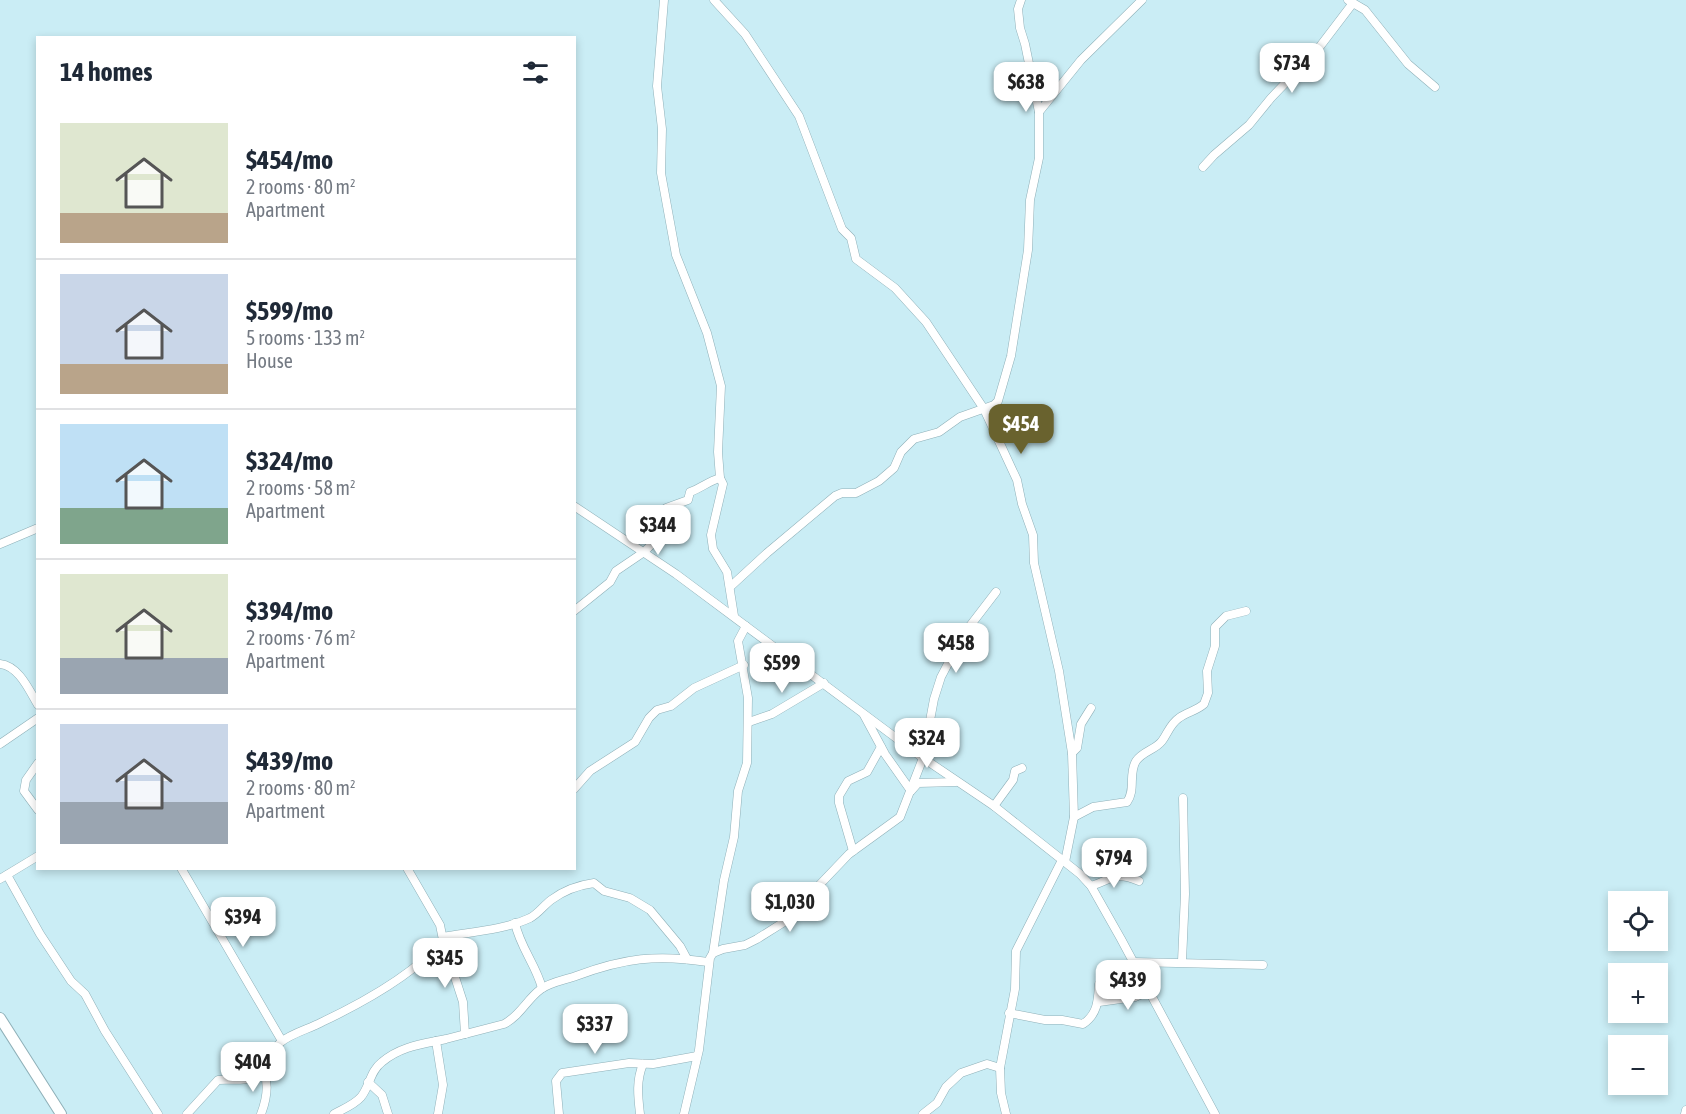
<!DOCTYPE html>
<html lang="en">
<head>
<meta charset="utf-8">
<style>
	:root { --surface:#fff; --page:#f2f2f3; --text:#1f2937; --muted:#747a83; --line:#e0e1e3; --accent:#69622e }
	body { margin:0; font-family:"Asap Condensed",sans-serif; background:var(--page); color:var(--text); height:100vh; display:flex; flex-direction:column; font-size:22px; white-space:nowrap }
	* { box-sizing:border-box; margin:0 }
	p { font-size:20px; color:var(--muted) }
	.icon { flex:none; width:33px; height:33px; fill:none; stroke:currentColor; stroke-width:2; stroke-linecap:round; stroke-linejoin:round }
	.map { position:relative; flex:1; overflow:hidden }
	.details { position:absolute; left:36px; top:36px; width:540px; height:834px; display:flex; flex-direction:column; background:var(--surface); border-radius:0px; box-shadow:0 3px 9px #0003 }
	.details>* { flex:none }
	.controls { position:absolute; left:1608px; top:891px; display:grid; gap:12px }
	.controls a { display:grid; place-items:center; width:60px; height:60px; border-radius:0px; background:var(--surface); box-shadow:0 3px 9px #0003; font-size:30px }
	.price { position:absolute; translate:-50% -51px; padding:0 14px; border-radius:12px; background:#fff; color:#222; font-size:20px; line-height:39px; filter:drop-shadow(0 2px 3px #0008) }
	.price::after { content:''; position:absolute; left:50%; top:36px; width:18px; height:14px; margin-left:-9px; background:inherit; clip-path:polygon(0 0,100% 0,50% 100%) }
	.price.selected { background:var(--accent); color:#fff }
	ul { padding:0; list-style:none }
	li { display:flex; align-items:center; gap:18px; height:150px; padding:0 24px }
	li+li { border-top:2px solid var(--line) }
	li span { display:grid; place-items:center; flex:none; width:168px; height:120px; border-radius:0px; color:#555 }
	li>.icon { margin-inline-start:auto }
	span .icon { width:72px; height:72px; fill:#fffc; stroke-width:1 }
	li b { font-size:26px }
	h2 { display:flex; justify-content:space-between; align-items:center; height:72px; padding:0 24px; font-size:26px }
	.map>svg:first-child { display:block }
</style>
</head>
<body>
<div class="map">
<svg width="1686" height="1114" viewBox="0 0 1686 1114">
	<rect width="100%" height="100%" fill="#caedf5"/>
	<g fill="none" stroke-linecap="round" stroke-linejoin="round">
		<defs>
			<g id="minor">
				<path d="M664,0L657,86L662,129L661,173L676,255L707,333L721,386L718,452L720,478L723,484L711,535L713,549L727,572L734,616"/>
				<path d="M714,0L745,34L799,116L842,229L851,238L856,259L895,288L926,322L984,409L1017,480L1022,504L1033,535L1034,563L1059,671L1072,753L1074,817L1065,862"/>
				<path d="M1021,0L1018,9L1020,28L1025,44L1039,112"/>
				<path d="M1348,0L1365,10L1408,64L1435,87"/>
				<path d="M1203,167L1214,155L1249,125L1271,98L1318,49L1353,3"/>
				<path d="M574,506L676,574L923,758L994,806L1080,874L1091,886L1121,939L1215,1114"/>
				<path d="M0,544L38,528"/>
				<path d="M730,587L767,553L835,496L842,493H856L879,481L894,468L901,452L914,439L939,432L960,417L994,405L998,401L1011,356L1028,250L1030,200L1039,158V112L1081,60L1142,0"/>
				<path d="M574,611L610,582L616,571L644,552L652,544L666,508L688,500L690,492C701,488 709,481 720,478"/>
				<path d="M0,664C19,666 29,690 38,705"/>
				<path d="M864,715L885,754L911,791L918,783L956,782"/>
				<path d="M749,722L772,714L824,683"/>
				<path d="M0,744L38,718"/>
				<path d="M1072,753L1077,748L1081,724L1091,708"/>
				<path d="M38,763L26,780L24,791L38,810"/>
				<path d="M574,789L590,771L635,742L649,718L657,710L671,706L694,688L744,665"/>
				<path d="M994,806L1013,780L1015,771L1022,768"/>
				<path d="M1074,817L1093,807L1127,802C1136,790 1128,774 1136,761C1143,751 1155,750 1162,741C1168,733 1170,724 1179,718C1187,712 1196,711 1204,704L1208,693L1207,671L1215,646V627L1226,616L1246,611"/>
				<path d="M853,851L839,803V796L848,781L867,772L881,747"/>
				<path d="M181,868L282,1041"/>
				<path d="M7,875L40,934L71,981L85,994L105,1031L158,1114"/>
				<path d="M0,879L38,856"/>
				<path d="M1091,886C1113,879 1114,871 1139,881"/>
				<path d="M515,923C520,947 536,965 542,988"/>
				<path d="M443,937C471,932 504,930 530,918C539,913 543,906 551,900C563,891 579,885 594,883L604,891L630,898L650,910L680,946L687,959"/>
				<path d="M443,940L463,1002L465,1034"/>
				<path d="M713,953L724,880L734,837L738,791L747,763L748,698L738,641L746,626"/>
				<path d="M1182,961L1185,894L1183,798"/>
				<path d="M1133,962L1263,965"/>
				<path d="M1099,1002L1135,997L1149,991"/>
				<path d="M1009,1013L1045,1020H1062L1083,1024C1098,1014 1098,1000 1099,984"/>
				<path d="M436,1041L443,1085L438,1114"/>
				<path d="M368,1082L382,1095L388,1114"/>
				<path d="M187,1114L218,1080C230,1079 249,1082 259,1075C263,1073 270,1051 281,1042C292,1033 309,1029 322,1022C362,1003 415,974 443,940L440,925L407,868"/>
				<path d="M261,1114C266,1101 269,1085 264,1072"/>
				<path d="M334,1114C343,1109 354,1105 361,1097C370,1086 370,1071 382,1062C401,1046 423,1044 446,1039C465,1034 485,1029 504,1024C520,1016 527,999 541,989C551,982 565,980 576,976C624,958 657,954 708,962"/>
				<path d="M559,1114L556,1081L562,1073L629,1063L653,1064L697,1056"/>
				<path d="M640,1114C638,1096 636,1081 643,1064"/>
				<path d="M684,1114L699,1050L710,958L713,953L723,949L745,945L757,939L784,922L849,854L900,817L923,758L934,699L941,677L963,635L996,592"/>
				<path d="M923,1114L937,1103L946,1087L961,1073L987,1064L1000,1068"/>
				<path d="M1006,1114L1001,1093L1000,1068L1015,989L1016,951L1062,860"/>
				<path d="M1685,1114L1686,1110"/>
			</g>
			<path id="secondary" d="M0,1018L61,1114"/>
		</defs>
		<!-- minor casing -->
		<use href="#minor" stroke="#8fb0b8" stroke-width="9"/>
		<!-- secondary casing -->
		<use href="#secondary" stroke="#8fb0b8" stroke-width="12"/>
		<!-- minor -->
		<use href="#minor" stroke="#fff" stroke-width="8"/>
		<!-- secondary -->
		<use href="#secondary" stroke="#fff" stroke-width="10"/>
	</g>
</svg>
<div class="controls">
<a><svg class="icon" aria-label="locate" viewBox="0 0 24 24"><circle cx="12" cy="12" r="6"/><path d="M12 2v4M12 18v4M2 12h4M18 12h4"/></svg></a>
<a>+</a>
<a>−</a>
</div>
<b class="price" style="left:1292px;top:94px">$734</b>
<b class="price" style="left:1026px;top:113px">$638</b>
<b class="price selected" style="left:1021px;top:455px">$454</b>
<b class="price" style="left:658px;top:556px">$344</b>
<b class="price" style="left:956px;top:674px">$458</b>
<b class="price" style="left:782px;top:694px">$599</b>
<b class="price" style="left:927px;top:769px">$324</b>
<b class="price" style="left:1114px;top:889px">$794</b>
<b class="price" style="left:790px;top:933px">$1,030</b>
<b class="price" style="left:243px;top:948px">$394</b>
<b class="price" style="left:445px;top:989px">$345</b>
<b class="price" style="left:1128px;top:1011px">$439</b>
<b class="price" style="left:595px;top:1055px">$337</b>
<b class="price" style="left:253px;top:1093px">$404</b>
<section class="details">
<h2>14 homes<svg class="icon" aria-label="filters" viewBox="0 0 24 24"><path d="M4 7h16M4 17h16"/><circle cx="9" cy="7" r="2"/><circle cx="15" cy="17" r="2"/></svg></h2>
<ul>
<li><span style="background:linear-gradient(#dfe7d0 75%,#b9a48a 0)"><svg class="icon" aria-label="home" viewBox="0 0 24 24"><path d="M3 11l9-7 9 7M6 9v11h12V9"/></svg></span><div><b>$454/mo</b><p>2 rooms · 80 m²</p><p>Apartment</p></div></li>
<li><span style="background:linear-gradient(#c9d6e8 75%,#b9a48a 0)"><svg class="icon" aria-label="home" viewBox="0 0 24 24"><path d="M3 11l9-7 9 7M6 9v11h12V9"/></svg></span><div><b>$599/mo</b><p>5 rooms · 133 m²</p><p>House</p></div></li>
<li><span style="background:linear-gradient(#bfe0f5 70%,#7fa58c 0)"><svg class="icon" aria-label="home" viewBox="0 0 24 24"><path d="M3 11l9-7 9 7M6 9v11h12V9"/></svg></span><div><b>$324/mo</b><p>2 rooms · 58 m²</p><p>Apartment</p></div></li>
<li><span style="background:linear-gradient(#dfe7d0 70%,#9aa5b1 0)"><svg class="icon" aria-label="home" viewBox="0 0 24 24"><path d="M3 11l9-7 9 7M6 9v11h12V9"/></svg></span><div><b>$394/mo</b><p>2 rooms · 76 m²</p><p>Apartment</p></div></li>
<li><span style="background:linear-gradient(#c9d6e8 65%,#9aa5b1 0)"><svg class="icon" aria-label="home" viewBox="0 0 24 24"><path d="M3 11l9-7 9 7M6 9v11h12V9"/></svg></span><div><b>$439/mo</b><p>2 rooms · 80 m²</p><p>Apartment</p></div></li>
</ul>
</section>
</div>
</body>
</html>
